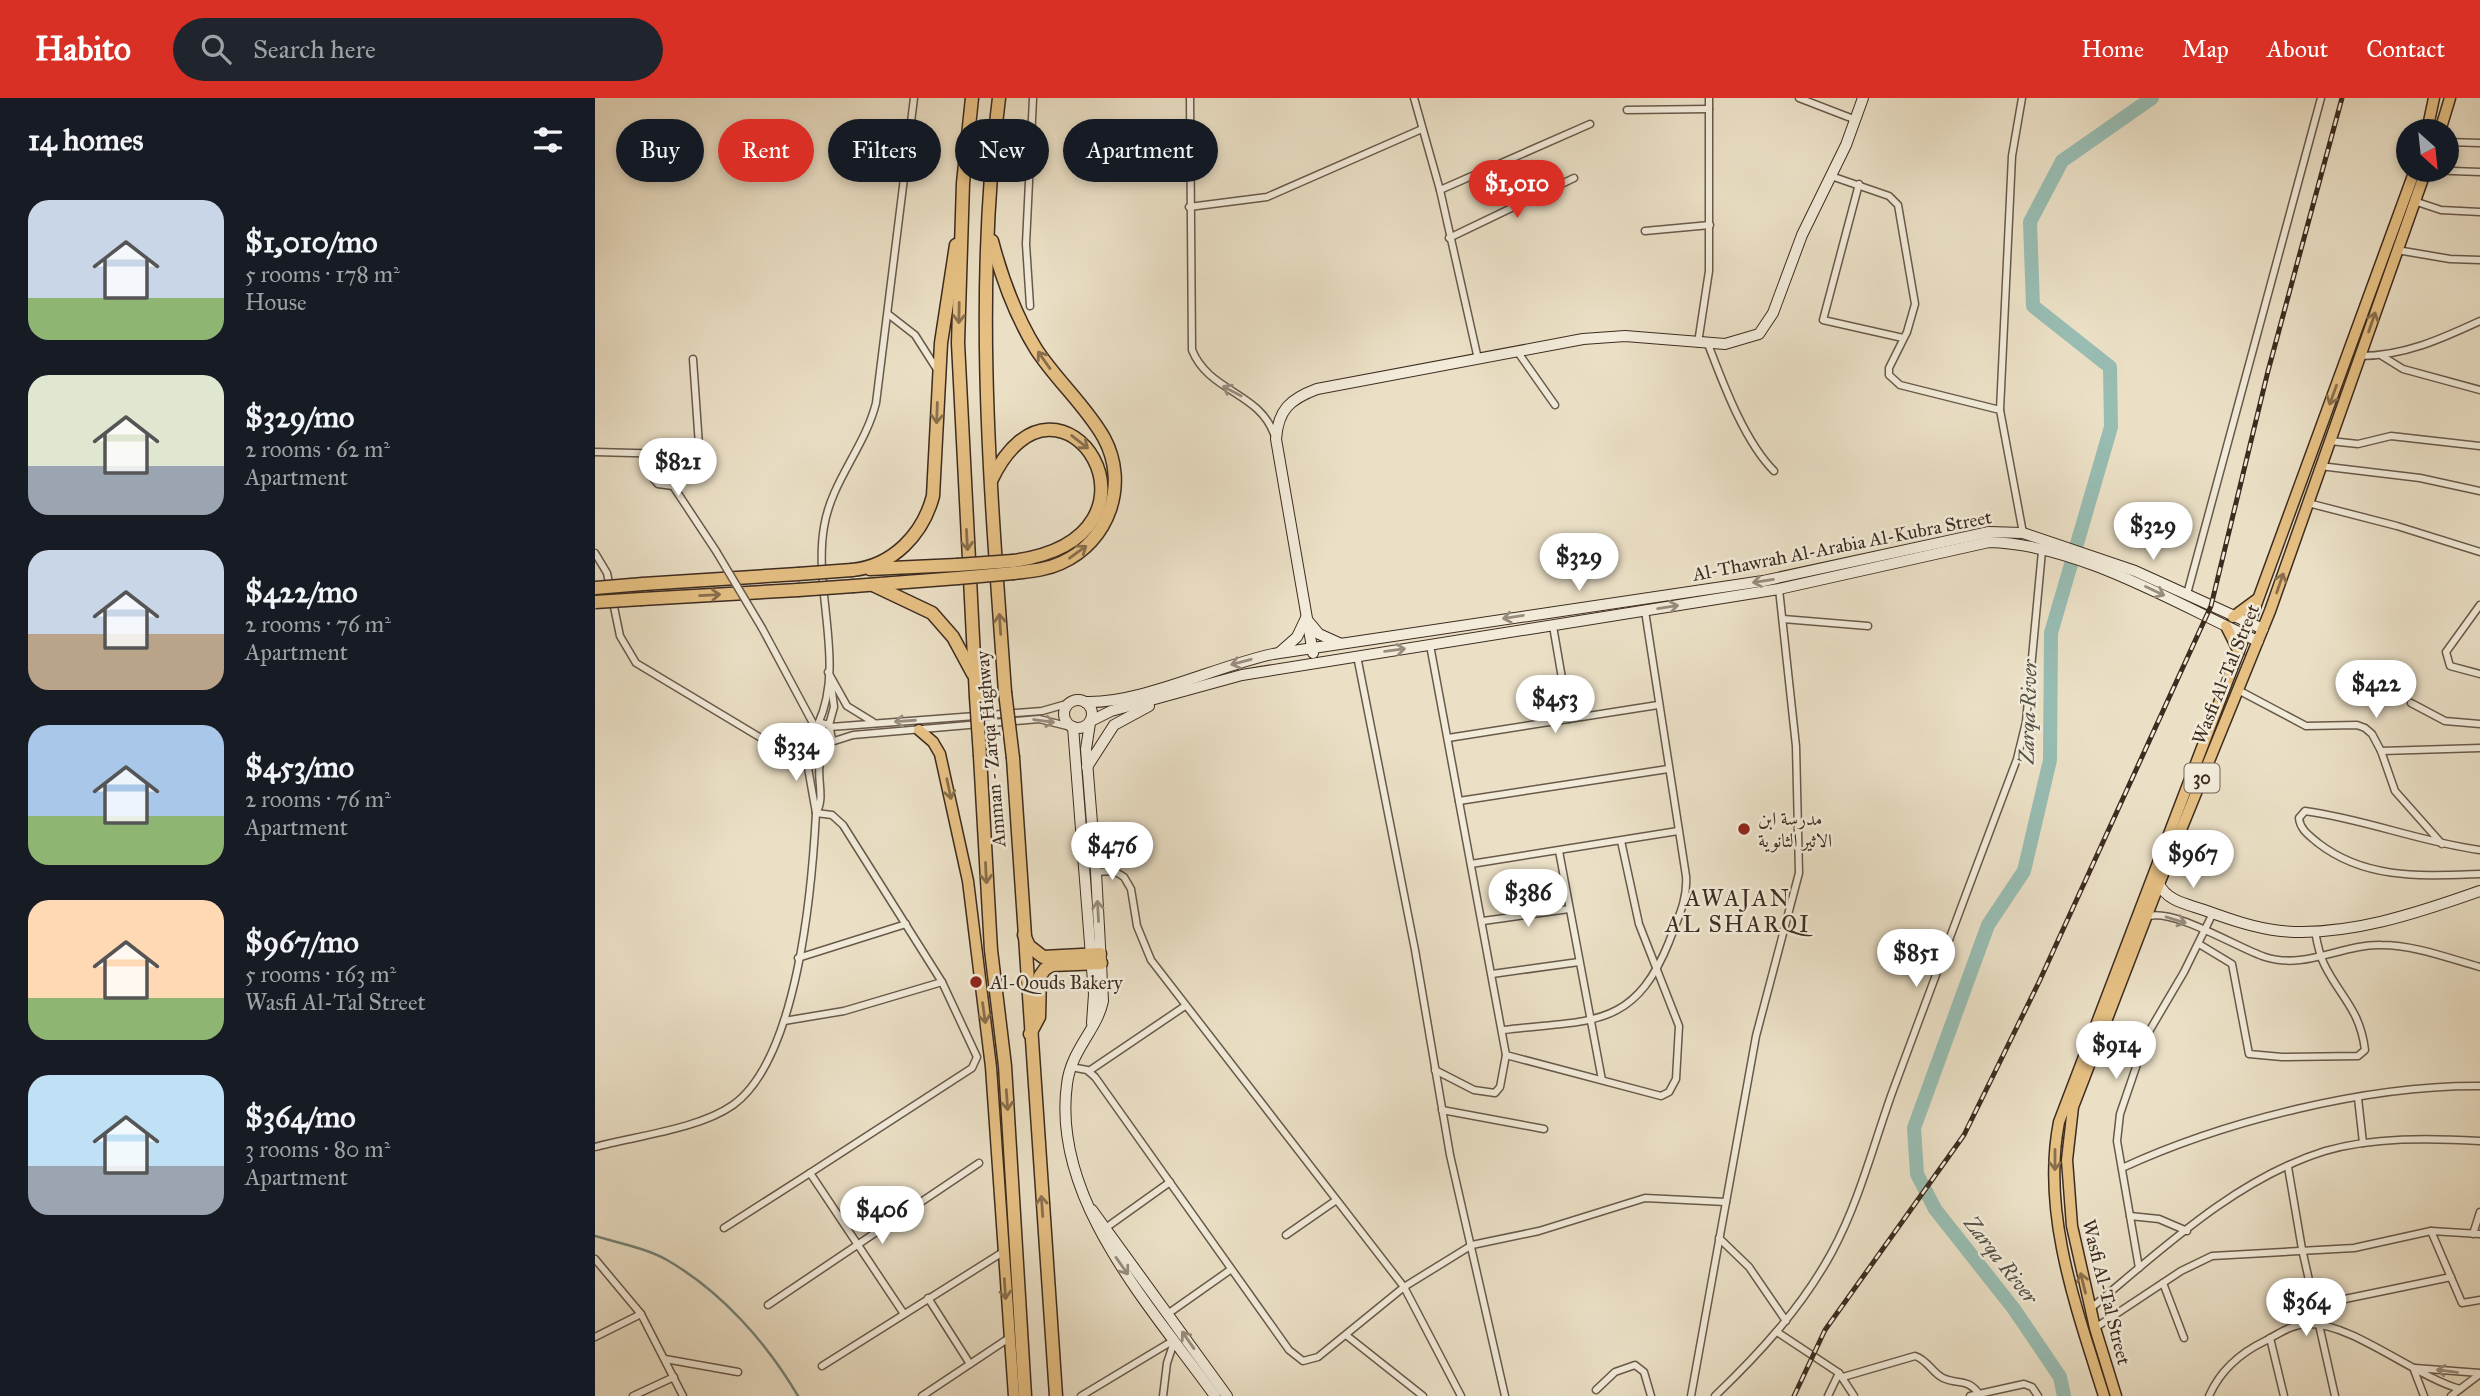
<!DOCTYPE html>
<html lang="en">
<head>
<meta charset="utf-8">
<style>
	:root { --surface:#171b24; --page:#20242c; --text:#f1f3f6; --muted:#9ea1a6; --accent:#d93025 }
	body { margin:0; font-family:"IM FELL Great Primer",Amiri,serif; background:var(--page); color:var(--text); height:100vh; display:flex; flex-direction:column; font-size:26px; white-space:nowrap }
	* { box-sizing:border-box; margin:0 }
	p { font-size:23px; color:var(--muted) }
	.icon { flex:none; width:38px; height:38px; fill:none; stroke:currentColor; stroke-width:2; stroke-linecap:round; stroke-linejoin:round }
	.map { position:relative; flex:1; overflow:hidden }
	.drawer { display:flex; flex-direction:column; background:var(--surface); width:595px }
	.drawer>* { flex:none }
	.banner { position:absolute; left:21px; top:21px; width:665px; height:63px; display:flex; gap:14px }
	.needle { width:46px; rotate:153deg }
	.tools { position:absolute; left:1801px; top:21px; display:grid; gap:14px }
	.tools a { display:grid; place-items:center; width:63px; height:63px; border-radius:50%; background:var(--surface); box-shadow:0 4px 10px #0003; font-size:35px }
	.price { position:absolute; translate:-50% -60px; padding:0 16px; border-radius:24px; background:#fff; color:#222; font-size:23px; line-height:46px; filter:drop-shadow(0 2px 4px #0008) }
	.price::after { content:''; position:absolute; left:50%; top:42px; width:21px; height:16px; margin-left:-10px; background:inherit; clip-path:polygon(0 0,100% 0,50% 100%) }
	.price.on { background:var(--accent); color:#fff }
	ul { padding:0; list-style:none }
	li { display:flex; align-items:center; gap:21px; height:175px; padding:0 28px }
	li span { display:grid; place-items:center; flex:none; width:196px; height:140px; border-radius:21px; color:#555 }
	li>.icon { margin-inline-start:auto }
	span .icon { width:84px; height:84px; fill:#fffc; stroke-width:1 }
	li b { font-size:30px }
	h2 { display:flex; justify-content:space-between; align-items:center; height:84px; padding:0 28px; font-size:30px }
	.chip { padding:0 24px; border-radius:32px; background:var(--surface); box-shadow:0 4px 10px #0003; font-size:24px; line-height:63px }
	.chip.on { background:var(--accent); color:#fff }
	header { display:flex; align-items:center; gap:42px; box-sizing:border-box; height:98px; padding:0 35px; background:var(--accent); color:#fff }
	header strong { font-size:33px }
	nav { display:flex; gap:38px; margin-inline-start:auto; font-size:24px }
	.search { width:490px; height:63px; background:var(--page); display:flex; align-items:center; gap:18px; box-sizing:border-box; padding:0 24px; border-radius:38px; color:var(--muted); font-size:26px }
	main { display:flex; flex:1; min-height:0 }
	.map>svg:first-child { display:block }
</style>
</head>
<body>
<header>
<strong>Habito</strong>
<div class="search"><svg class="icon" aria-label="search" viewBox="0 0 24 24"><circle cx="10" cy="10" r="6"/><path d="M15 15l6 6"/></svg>Search here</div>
<nav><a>Home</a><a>Map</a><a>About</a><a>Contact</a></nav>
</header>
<main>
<section class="drawer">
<h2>14 homes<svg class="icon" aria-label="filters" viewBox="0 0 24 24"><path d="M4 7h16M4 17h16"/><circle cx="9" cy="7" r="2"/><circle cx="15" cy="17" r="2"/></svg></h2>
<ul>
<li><span style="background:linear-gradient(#c9d6e8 70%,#8fb573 0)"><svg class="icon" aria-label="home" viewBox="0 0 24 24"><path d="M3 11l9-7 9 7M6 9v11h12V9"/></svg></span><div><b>$1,010/mo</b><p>5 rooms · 178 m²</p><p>House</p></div></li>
<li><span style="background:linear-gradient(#dfe7d0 65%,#9aa5b1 0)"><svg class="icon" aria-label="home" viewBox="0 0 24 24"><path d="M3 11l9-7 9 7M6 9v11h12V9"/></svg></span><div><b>$329/mo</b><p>2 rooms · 62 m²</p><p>Apartment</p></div></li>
<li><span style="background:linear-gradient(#c9d6e8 60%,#b9a48a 0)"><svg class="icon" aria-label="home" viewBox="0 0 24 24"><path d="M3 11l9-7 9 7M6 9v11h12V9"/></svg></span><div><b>$422/mo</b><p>2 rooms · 76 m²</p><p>Apartment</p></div></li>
<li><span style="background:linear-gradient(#a9c7e8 65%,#8fb573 0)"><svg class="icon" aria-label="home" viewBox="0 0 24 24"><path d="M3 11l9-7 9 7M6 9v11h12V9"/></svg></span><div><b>$453/mo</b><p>2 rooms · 76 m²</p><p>Apartment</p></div></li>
<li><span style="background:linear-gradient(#ffd9b3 70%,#8fb573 0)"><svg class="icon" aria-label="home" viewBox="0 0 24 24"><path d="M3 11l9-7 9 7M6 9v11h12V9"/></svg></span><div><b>$967/mo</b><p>5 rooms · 163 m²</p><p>Wasfi Al-Tal Street</p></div></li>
<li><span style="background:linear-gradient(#bfe0f5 65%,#9aa5b1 0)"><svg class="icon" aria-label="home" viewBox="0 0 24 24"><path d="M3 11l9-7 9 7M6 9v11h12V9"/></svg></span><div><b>$364/mo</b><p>3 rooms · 80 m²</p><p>Apartment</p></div></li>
</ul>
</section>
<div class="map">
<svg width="1885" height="1298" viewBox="0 0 1885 1298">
	<rect width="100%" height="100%" fill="#ebe0c6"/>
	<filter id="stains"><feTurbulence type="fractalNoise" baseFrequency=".00286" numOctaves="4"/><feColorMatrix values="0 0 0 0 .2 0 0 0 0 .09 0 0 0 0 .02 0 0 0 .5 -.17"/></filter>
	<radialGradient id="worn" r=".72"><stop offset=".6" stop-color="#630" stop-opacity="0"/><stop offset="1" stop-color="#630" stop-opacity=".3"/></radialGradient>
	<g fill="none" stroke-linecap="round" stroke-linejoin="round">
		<!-- stream -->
		<path stroke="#748378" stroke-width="2.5" d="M0,1138C23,1145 51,1150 72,1162C126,1193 172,1245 203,1298"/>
		<!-- river -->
		<path stroke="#98bdb3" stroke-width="14" d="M1469,1298L1465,1279L1419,1211L1340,1111L1322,1076L1319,1030L1393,827L1429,773L1455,662L1456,535L1516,329L1515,269L1438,208L1435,124L1467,63L1557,0"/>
		<defs>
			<g id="street">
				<path d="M595,0L597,252C614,294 664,294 679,336"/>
				<path d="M819,0L845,92L883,261"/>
				<path d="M1204,0L1261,22"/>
				<path d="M1032,12L1114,11"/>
				<path d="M1852,44L1885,45"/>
				<path d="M1831,72L1885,74"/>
				<path d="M1236,78L1294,98L1303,107L1320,206L1312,234L1294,270V277L1305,287L1405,312L1428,435"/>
				<path d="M1264,86L1228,222L1308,240"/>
				<path d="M845,92L995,26"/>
				<path d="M1819,103L1846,112L1885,114"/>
				<path d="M594,109L672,99L827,31"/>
				<path d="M1050,133L1115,127"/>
				<path d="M854,140L979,80"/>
				<path d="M1802,152L1855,161L1885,162"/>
				<path d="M435,208L431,146L438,0"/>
				<path d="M293,216L320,237L341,270"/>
				<path d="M1103,245L1114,173V0"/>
				<path d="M1113,246C1128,285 1149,343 1179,373"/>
				<path d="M922,253L960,307"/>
				<path d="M1765,258C1809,258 1846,241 1885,223"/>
				<path d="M1787,258L1808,271L1885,292"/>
				<path d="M1405,312L1417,58L1427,0"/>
				<path d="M1735,343L1763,346L1796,338L1885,348"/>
				<path d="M0,354L76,356C91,363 92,379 78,388L63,386L56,378L58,363L66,357"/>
				<path d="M1725,368L1825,380L1885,393"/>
				<path d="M88,371L99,369L105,362L98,261"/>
				<path d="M78,388L121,453"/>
				<path d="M1713,405L1802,428L1885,454"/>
				<path d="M0,455L12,475L25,538L41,565L166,640L196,654L215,652L220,657L228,656L237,641L234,627L226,625C216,630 213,641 215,652"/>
				<path d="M1592,496L1726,0"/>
				<path d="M1885,507L1851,554L1855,568L1885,576"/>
				<path d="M1188,521L1273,528"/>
				<path d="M958,528L974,621"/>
				<path d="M167,530L220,629"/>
				<path d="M835,547L911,957L1066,998L1074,994L1081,981L1084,928L1044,826L1026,743"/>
				<path d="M762,558L820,852L855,1057L910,1298"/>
				<path d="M233,574L252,608L278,624"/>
				<path d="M1643,592L1711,628L1762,627L1770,630L1777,636L1786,653L1800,693L1847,746"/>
				<path d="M1816,605L1850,623L1885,626"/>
				<path d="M223,626C251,566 218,493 229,429C236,384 270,349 281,305L319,0"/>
				<path d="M234,627L239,609L236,586"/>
				<path d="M235,629L447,613L475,605"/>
				<path d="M853,640L1063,607"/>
				<path d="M236,644L258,637L444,621L476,629"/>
				<path d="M185,647L215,640"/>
				<path d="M1786,653L1885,650"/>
				<path d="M217,655L213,670L221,715"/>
				<path d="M864,703L1073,671"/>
				<path d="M221,715L237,717L248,727L347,884L382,959L377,970L215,1075L309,1216"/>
				<path d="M1885,752C1825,744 1770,721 1710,713L1704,720C1705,732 1715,738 1723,745C1771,782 1827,778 1885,776"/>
				<path d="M964,753L1007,982"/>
				<path d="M876,766L1083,733"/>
				<path d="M501,774L519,773L529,779L536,791L542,828L556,862L809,1189L866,1298"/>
				<path d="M1551,819C1576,808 1644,851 1670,859C1710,872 1747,846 1786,847C1819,847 1853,860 1885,869"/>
				<path d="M888,823L974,811"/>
				<path d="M1604,846L1637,866L1654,956L1687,959L1763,958L1770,952C1765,911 1745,899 1729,866C1724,856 1722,844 1720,833"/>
				<path d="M203,860L311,826"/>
				<path d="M897,876L984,864"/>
				<path d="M189,923L249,913L347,884"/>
				<path d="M909,932C992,921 1038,934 1074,844C1082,822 1093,802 1091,778L1050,513"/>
				<path d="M476,969L492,972L500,979L694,1252L708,1263L723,1259L809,1189L877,1147L944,1133L1050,1100L1131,1104"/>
				<path d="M840,972L879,992L900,995L905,989L911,957"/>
				<path d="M494,973L590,908"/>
				<path d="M1763,1000L1768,1045"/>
				<path d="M847,1012L949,1031"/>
				<path d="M0,1049C41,1038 104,1031 138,1007C203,960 217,790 221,715C232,698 218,675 228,656"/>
				<path d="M1693,1069L1707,1151L1740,1298"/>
				<path d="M1527,1070C1629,1023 1772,987 1885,988"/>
				<path d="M1535,1118L1564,1121L1592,1133"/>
				<path d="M512,1129L575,1084"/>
				<path d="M129,1130L215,1075"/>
				<path d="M1836,1133L1867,1205L1885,1202"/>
				<path d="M1878,1136L1885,1114"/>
				<path d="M691,1137L740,1103"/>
				<path d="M1124,1140L1154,1169L1191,1223"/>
				<path d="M0,1161L46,1216L88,1298"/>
				<path d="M1544,1170L1522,1043L1525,1016L1552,937L1589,874L1618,815"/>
				<path d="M1568,1185L1589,1240"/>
				<path d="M333,1200L375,1266"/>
				<path d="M173,1207L384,1065"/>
				<path d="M1721,1207L1856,1179"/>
				<path d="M1495,1211C1565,1153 1640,1081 1730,1053C1778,1039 1835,1040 1885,1043"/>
				<path d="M574,1215L635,1172"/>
				<path d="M1500,1230L1586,1173L1617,1158L1759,1150L1836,1133L1885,1136"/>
				<path d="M1182,1234L1244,1275"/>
				<path d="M751,1237L828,1298"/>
				<path d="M0,1239L46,1216"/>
				<path d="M1675,1240L1689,1298"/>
				<path d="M70,1261L143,1274"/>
				<path d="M227,1268L408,1154"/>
				<path d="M1820,1270L1885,1275"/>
				<path d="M1819,1272L1829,1298"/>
				<path d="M1248,1279L1320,1258C1333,1262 1337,1275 1348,1280C1363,1287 1373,1280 1384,1296"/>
				<path d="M1001,1292L1020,1274L1040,1267L1049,1274L1056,1298"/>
				<path d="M38,1298L79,1279"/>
				<path d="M327,1298L414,1240"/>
				<path d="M486,1298L579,1242"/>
				<path d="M568,1298L572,1265L579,1244"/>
				<path d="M1096,1298L1161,938L1204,775L1201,648L1184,491"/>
				<path d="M1120,1298C1165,1255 1207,1209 1237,1154C1264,1104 1278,1048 1297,995C1338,884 1380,772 1422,661L1431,624L1447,453"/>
				<path d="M1233,1298L1244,1275L1259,1298"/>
				<path d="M1375,1298L1429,1286L1437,1289L1443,1298"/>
				<path d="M1614,1298C1625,1273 1645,1255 1670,1243C1685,1235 1697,1226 1714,1226C1757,1225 1821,1279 1865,1291"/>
				<path d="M1856,1298L1885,1276"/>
			</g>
			<g id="secondary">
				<path d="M714,524L724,536L744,545"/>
				<path d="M685,554L702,539L711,520"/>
				<path d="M718,555L681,341C683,312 695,301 722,291L988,241L1030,238L1130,246L1164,236L1178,215L1207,137L1251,47L1268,0"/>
				<circle cx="483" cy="616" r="14"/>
				<path d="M490,604C546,606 621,568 678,556L1168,483L1394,434L1428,435L1540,473L1668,531"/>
				<path d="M496,623L516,613L647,577L1184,491L1394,444C1484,446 1583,507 1663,543"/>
				<path d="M495,625L491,651L501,774L508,903C502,932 476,952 472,986C456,1102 557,1210 620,1298"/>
				<path d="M478,629L499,896L497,925"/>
				<path d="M492,669L519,627L554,608"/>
				<path d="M1564,786C1572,803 1592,806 1609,812C1634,821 1659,830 1686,833C1752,839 1823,815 1885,793"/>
				<path d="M497,1112L632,1298"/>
			</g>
			<g id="primary">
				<path d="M1832,33L1839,0"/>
				<path d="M1845,33L1855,0"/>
				<path d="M1638,519L1661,502"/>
				<path d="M1631,528L1644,554"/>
				<path d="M324,632L338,644L345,656L373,783L396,969L419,1298"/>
				<path d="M1509,1298C1482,1212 1446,1115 1464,1024L1650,537L1820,72"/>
				<path d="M1521,1298L1500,1230L1477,1128L1472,1062L1478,1009L1564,786L1675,513L1831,72"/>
			</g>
			<g id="highway">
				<path d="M377,0L368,85L363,245L381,599"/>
				<path d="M404,0C378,198 396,396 410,594"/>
				<path d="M397,143C407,181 420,217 441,251C461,282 491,308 509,340C534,386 514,444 466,465C451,472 435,473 419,475"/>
				<path d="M397,381C464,242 594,439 418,463"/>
				<path d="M275,471L362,467"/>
				<path d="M257,472C298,468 328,436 338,398L346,245L361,147"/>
				<path d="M48,486L203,476"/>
				<path d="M278,487L337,515L358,539L378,576"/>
				<path d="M259,488L363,480"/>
				<path d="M47,501L203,492"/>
				<path d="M385,658L396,852L410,968L430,1298"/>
				<path d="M418,660L461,1298"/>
				<path d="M429,837L434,848L448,859L505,856"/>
				<path d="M435,936L444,919L445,878L450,871L457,867L506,865"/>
			</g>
		</defs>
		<!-- street casing -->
		<use href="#street" stroke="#68594a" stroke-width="9"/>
		<!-- secondary casing -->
		<use href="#secondary" stroke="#3d2c20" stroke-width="12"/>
		<!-- primary casing -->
		<use href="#primary" stroke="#3d2c20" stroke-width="13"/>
		<!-- highway casing -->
		<use href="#highway" stroke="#3d2c20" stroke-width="15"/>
		<!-- street -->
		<use href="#street" stroke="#f2ebda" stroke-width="6"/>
		<!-- secondary -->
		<use href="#secondary" stroke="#f2ebda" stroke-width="10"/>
		<!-- primary -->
		<use href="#primary" stroke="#e6c083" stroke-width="10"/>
		<!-- highway -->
		<use href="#highway" stroke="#e6c083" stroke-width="12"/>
		<defs>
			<path id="rail" d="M1199,1298L1230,1232L1369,1037L1444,884L1616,508L1673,273L1747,0"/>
		</defs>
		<!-- rail casing -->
		<use href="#rail" stroke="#3d2c20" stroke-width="5"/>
		<!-- rail -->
		<use href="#rail" stroke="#f2ebda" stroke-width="2.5" stroke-dasharray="8" stroke-linecap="butt"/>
		<defs>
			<path id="street-bridge" d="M121,453L167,530"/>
			<g id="highway-bridge">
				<path d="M362,467L418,463"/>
				<path d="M203,476L257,472"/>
				<path d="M363,480L419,475"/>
				<path d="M0,490L48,486"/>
				<path d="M203,492L259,488"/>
				<path d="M0,504L47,501"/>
				<path d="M410,594L418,660"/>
				<path d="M381,599L385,658"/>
			</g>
		</defs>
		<!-- street-bridge casing -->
		<use href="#street-bridge" stroke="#68594a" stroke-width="9" stroke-linecap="butt"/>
		<!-- highway-bridge casing -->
		<use href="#highway-bridge" stroke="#3d2c20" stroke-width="15" stroke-linecap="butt"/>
		<!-- street-bridge -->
		<use href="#street-bridge" stroke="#f2ebda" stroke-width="6"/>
		<!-- highway-bridge -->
		<use href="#highway-bridge" stroke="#e6c083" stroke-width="12"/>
	</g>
	<!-- one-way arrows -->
	<defs><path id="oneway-shaft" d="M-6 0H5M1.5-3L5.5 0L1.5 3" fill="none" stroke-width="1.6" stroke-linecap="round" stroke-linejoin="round" transform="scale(1.75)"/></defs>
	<g stroke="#896f4d">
		<use href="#oneway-shaft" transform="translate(364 215) rotate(91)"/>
		<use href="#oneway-shaft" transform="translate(1777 224) rotate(-71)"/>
		<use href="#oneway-shaft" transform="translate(449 262) rotate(-125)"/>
		<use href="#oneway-shaft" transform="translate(1738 297) rotate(110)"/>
		<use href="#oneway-shaft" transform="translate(342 315) rotate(92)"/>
		<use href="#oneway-shaft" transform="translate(485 344) rotate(38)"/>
		<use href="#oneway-shaft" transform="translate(372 442) rotate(87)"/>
		<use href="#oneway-shaft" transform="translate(483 454) rotate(-36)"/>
		<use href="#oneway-shaft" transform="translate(1685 485) rotate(-71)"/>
		<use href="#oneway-shaft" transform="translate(115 497) rotate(-3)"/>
		<use href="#oneway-shaft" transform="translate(405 526) rotate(-94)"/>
		<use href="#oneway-shaft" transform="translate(354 691) rotate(78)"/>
		<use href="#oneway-shaft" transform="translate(391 775) rotate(87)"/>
		<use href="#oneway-shaft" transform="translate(389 915) rotate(82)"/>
		<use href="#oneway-shaft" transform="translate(412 1002) rotate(86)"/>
		<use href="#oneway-shaft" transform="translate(1460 1062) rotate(90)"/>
		<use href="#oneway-shaft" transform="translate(447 1108) rotate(-94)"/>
		<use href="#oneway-shaft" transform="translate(1488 1185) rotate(-104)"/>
		<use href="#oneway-shaft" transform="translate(410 1191) rotate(86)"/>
	</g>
	<g stroke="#988c7d">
		<use href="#oneway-shaft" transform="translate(637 293) rotate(-152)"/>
		<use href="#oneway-shaft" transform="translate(1168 483) rotate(171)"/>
		<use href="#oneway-shaft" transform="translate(1560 493) rotate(25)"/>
		<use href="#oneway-shaft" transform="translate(1073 509) rotate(-9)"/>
		<use href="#oneway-shaft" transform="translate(918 519) rotate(171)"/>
		<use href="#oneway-shaft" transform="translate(800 552) rotate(-8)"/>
		<use href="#oneway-shaft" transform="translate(646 564) rotate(165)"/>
		<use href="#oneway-shaft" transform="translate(310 623) rotate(176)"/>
		<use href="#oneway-shaft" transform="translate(449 623) rotate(8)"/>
		<use href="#oneway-shaft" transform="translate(503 813) rotate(-93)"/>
		<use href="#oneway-shaft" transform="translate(1581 822) rotate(17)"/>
		<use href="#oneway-shaft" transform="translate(527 1168) rotate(55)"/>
		<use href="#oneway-shaft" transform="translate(593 1242) rotate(-125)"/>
		<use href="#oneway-shaft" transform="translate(1852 1273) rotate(-172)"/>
	</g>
	<!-- markers -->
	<g fill="#8f2418" stroke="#f2ebda" stroke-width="2.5">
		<circle cx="1149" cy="731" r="7"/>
		<circle cx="381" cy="884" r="7"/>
	</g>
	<g text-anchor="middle" stroke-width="5" stroke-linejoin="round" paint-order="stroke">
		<!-- shield labels -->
		<rect fill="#f2ebda" stroke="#736558" stroke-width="2" x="1589.5" y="665.5" width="35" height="29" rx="5"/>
		<g font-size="18" font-weight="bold" fill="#3d2c20">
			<text x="1607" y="686">30</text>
		</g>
		<!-- street labels -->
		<g font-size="19" fill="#3d2c20" stroke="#f2ebda">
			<text transform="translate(1247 447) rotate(-11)" y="7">Al-Thawrah Al-Arabia Al-Kubra Street</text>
			<text transform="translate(1630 576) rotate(-68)" y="7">Wasfi Al-Tal Street</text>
			<text transform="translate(395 651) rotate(-95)" y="7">Amman - Zarqa Highway</text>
			<text transform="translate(1512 1194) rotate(76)" y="7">Wasfi Al-Tal Street</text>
		</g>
		<!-- poi labels -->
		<g font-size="19" fill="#3d2c20" stroke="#f2ebda" text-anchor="start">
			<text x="1163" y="727">مدرسة ابن<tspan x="1163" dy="22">الاثير الثانوية</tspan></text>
			<text x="395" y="891">Al-Qouds Bakery</text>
		</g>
		<!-- water labels -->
		<g font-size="21" font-style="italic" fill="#545045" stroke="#f2ebda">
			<text transform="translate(1433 614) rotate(-88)" y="7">Zarqa River</text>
			<text transform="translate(1406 1162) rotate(52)" y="7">Zarqa River</text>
		</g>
		<!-- quarter labels -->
		<g font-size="23" letter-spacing="2" fill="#3d2c20" stroke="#f2ebda">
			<text x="1143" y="808">AWAJAN<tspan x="1143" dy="26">AL SHARQI</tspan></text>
		</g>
	</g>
	<rect width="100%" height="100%" filter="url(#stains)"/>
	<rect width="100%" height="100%" fill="url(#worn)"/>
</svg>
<div class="tools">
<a><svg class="needle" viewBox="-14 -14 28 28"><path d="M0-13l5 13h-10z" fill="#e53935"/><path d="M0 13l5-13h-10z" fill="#9ea1a6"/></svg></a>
</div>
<b class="price on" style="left:922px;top:122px">$1,010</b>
<b class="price" style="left:83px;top:400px">$821</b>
<b class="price" style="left:1558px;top:464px">$329</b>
<b class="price" style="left:984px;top:495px">$329</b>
<b class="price" style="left:1781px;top:622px">$422</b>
<b class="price" style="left:960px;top:637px">$453</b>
<b class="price" style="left:201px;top:685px">$334</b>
<b class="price" style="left:517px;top:784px">$476</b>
<b class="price" style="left:1598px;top:792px">$967</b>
<b class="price" style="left:933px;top:831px">$386</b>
<b class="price" style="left:1321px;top:891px">$851</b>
<b class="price" style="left:1521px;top:983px">$914</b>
<b class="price" style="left:287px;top:1148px">$406</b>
<b class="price" style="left:1711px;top:1240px">$364</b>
<div class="banner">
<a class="chip">Buy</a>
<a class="chip on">Rent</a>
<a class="chip">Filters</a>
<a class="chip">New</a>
<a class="chip">Apartment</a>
</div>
</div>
</main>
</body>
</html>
